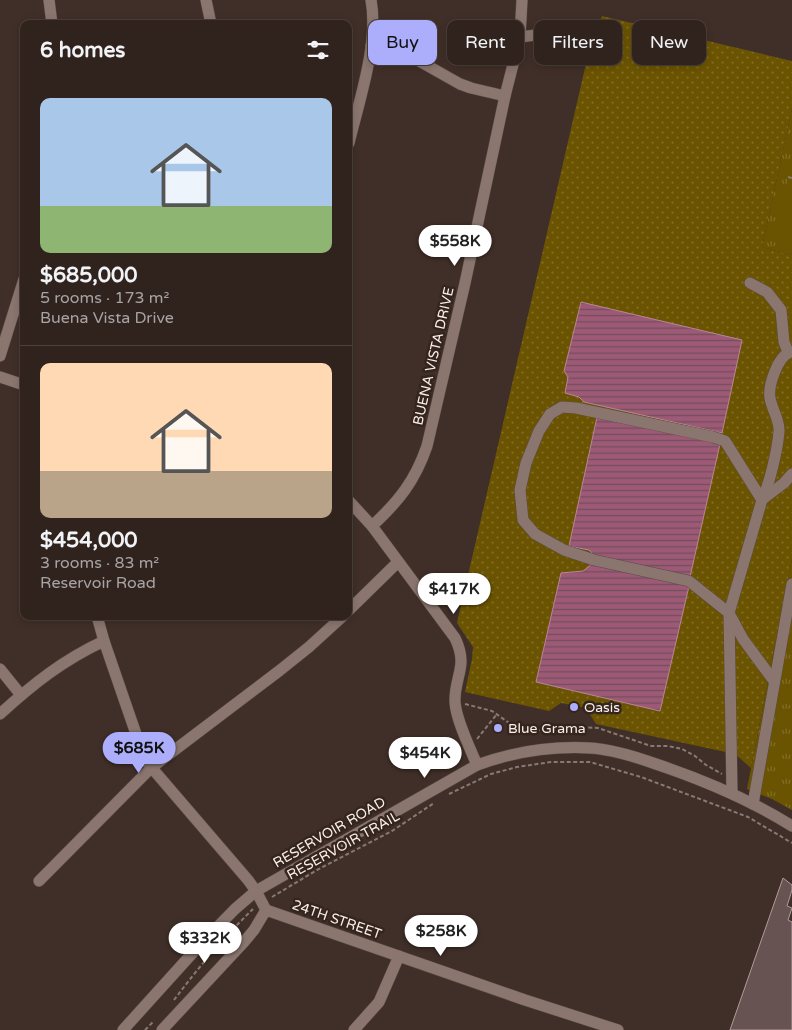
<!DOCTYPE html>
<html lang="en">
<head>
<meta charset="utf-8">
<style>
	:root { --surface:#30231e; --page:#382b27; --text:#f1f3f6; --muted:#a8a4a4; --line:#4b403c; --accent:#adaefb }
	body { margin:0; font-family:"Varela Round",sans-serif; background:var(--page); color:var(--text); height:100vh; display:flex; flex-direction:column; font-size:19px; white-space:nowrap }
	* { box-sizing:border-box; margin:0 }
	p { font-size:16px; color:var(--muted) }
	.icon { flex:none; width:28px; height:28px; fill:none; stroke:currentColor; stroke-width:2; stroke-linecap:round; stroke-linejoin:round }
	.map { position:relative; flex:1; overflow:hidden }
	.side { position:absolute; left:20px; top:20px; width:332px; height:600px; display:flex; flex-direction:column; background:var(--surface); border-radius:10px; box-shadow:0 2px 8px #0003,0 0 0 1px var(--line) }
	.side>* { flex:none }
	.top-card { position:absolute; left:368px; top:20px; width:349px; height:45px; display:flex; gap:10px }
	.price { position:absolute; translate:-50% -42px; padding:0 11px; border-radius:18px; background:#fff; color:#222; font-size:16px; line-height:32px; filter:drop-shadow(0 1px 2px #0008) }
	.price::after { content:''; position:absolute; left:50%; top:30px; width:15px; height:11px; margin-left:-8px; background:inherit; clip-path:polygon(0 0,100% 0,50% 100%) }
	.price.selected { background:var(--accent); color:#111 }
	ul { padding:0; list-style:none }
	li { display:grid; align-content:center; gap:10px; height:265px; padding:0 20px }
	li+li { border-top:1px solid var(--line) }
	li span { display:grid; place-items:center; height:155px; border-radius:10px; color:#555 }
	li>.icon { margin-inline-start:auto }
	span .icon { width:90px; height:90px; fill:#fffc; stroke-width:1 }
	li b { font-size:21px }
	h2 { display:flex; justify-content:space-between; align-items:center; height:60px; padding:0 20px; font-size:21px }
	.tag { padding:0 18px; border-radius:10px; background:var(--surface); box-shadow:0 2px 8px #0003,0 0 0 1px var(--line); font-size:18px; line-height:45px }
	.tag.selected { background:var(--accent); color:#111 }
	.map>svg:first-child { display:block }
</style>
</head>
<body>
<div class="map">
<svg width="792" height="1030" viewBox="0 0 792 1030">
	<defs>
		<pattern id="grass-dots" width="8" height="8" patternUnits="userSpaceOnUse" patternTransform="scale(1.25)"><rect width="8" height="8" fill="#6b5401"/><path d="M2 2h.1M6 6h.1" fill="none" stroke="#816d26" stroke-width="1.8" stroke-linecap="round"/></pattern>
		<pattern id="park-tufts" width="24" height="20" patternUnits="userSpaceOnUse" patternTransform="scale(1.25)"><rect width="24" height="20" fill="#6b5401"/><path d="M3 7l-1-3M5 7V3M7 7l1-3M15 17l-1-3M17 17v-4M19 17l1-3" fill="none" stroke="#816d26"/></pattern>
		<pattern id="water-rules" width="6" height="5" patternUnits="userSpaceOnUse" patternTransform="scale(1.25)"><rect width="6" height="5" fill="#9d5975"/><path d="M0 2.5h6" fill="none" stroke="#70505b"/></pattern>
	</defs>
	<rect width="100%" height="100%" fill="#402f28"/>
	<!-- grass -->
	<path fill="url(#grass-dots)" fill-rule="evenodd" d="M602,16L792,61V109L762,247L792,255V559L751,768L735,754L596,724L586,708L561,703L549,711L465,692L472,659L473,647L457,623L591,42ZM720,445L589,550L569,546ZM583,571L536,682L561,573Z"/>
	<!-- park -->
	<g fill="url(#park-tufts)">
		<path d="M792,109V255L762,247Z"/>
		<path d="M792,559V810L772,799L747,789Z"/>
	</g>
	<!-- pitch -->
	<path fill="#6b5401" d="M788,179L792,180V236L776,232Z"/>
	<!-- water -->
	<g fill="url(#water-rules)" stroke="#b98698">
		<path d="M581,302L742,340L722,433L584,402L579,397L565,393L568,377L564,371Z"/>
		<path d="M597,417L720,444L690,577L596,557L589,550L569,546Z"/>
		<path d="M592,564L689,586L660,711L536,682L561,573L583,571Z"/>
	</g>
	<!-- building -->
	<path fill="#675352" stroke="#b29b9b" d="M783,878L792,885V890L787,906L792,908L788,920L792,922V1030H730Z"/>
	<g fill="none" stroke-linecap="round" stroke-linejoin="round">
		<defs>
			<g id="minor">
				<path d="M49,0L52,24"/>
				<path d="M206,0L211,24"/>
				<path d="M520,37L591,28"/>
				<path d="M371,46L412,57L460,84L471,88L505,96"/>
				<path d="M349,143C359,101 379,43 371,0"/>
				<path d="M750,283L767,292L781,310L784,342L788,352"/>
				<path d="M0,356L24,279"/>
				<path d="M0,377L24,385"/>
				<path d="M763,499L784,483L792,474"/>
				<path d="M762,500C770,482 777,452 779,432C780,420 772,410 770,398C768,386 778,354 792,352"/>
				<path d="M349,501L372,526L455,638C469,667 454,676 455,702C456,720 470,748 477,765"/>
				<path d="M372,526C399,501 415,481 427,446L465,283L505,96L520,37L522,0"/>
				<path d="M349,610L398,562"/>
				<path d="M97,616L104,641L145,760L248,880L256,891L266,910L525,1000L618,1030"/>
				<path d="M0,669L21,695"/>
				<path d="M0,714C33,684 63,660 104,641"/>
				<path d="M732,793L729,613L762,500L725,441L713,437L576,408L562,407L550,414L539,431L526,463L520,490L523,520L535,534L564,550L594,560L689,581L729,613L743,639L774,681"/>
				<path d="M753,804L792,584"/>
				<path d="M39,881L151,768L279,671L309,647L343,616"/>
				<path d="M123,1030L198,947L235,909L256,891L477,765C513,752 552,746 590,748C611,749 633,756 653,763C701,779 749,799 792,826"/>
				<path d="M162,1030L244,942L254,930L266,910"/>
				<path d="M354,1030L379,1002L399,956"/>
			</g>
		</defs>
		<!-- minor casing -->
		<use href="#minor" stroke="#594b45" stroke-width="12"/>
		<!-- path -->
		<g stroke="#887974" stroke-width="2" stroke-dasharray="4 2.5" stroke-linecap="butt">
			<path d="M788,177L792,178"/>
			<path d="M465,704L492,711L515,727L528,731L577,727L598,728L651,746H668L682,749L695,756L706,765L722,774"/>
			<path d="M477,739L497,714"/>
			<path d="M449,794L491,774L517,767L551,762H590L641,777L748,817L792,843"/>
			<path d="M272,897L317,870L392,831L434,803"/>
			<path d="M174,1000C198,968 224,937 253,909"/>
			<path d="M145,1030L154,1021"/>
		</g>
		<!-- minor -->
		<use href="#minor" stroke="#8a766f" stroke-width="11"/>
	</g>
	<!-- markers -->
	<g fill="#adaefb" stroke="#35251f" stroke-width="2">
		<circle cx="574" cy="707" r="5"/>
		<circle cx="498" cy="728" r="5"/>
	</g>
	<g text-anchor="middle" stroke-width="5" stroke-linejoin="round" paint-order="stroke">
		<!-- street labels -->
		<g font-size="14" fill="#fbefeb" stroke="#35251f">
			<text transform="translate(433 356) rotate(-77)" y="5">BUENA VISTA DRIVE</text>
			<text transform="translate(329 832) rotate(-30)" y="5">RESERVOIR ROAD</text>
			<text transform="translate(343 845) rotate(-29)" y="5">RESERVOIR TRAIL</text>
			<text transform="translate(337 919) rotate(19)" y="5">24TH STREET</text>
		</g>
		<!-- poi labels -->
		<g font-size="14" fill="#fbefeb" stroke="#35251f" text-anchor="start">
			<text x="584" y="712">Oasis</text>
			<text x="508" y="733">Blue Grama</text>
		</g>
	</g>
</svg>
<b class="price" style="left:455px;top:267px">$558K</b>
<b class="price" style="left:454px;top:615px">$417K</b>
<b class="price selected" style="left:139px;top:774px">$685K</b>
<b class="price" style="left:425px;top:779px">$454K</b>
<b class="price" style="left:441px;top:957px">$258K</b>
<b class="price" style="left:205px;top:964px">$332K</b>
<div class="top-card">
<a class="tag selected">Buy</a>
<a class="tag">Rent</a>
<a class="tag">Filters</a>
<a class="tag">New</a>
</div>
<section class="side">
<h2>6 homes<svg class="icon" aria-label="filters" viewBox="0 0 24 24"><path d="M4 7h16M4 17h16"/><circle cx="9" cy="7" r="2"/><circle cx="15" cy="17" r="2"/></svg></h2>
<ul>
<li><span style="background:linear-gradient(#a9c7e8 70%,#8fb573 0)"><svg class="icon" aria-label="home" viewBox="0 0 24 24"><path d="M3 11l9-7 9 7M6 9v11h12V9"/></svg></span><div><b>$685,000</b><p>5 rooms · 173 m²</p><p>Buena Vista Drive</p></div></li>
<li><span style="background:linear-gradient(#ffd9b3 70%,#b9a48a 0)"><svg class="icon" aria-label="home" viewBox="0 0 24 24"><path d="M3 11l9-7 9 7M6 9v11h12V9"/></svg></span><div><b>$454,000</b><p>3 rooms · 83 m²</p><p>Reservoir Road</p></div></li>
</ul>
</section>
</div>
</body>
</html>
